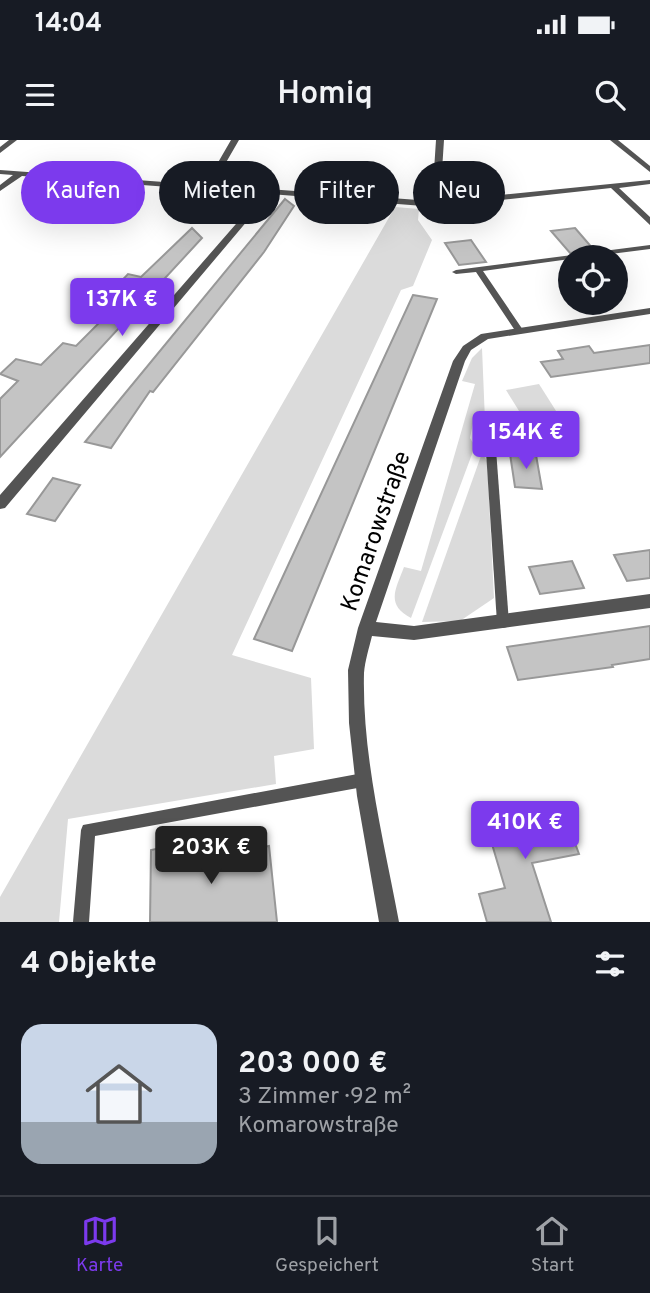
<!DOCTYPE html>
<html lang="de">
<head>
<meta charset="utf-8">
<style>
	:root { --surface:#171b24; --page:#242831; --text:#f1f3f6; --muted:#9ea1a6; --line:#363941; --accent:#7c3aed }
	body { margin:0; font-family:Overpass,sans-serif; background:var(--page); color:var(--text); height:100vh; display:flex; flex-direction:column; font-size:26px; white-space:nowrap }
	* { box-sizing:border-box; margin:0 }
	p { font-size:23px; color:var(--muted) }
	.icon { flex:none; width:38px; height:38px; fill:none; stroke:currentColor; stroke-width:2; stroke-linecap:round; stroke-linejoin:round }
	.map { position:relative; height:782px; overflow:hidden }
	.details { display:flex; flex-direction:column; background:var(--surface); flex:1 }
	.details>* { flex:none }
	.banner { position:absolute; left:21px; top:21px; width:609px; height:63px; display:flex; gap:14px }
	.buttons { position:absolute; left:558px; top:105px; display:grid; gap:14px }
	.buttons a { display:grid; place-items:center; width:70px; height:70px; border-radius:50%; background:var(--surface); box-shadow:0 7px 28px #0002; font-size:35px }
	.price { position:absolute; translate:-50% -60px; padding:0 16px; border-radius:7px; background:var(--accent); color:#fff; font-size:23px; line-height:46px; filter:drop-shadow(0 2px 4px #0008) }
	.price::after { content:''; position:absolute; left:50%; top:42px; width:21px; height:16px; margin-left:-10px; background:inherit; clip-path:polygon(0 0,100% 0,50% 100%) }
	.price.selected { background:#222; color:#fff }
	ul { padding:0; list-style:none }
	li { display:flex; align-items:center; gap:21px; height:175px; padding:0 21px }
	li span { display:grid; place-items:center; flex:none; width:196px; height:140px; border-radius:21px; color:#555 }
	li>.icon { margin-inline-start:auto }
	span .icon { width:84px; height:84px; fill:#fffc; stroke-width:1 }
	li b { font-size:30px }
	h2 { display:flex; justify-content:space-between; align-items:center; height:84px; padding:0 21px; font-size:30px }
	.tag { padding:0 24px; border-radius:32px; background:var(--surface); box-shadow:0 7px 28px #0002; font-size:24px; line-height:63px }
	.tag.selected { background:var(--accent); color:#fff }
	.status { display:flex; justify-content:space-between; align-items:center; height:49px; padding:0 35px; background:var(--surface); direction:ltr }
	.status svg { height:19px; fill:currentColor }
	header { display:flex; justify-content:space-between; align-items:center; height:91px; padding:0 21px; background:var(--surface); font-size:32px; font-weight:600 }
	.dock { display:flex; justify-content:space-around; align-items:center; height:98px; border-top:2px solid var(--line); background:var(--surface); font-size:19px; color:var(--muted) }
	.dock a { display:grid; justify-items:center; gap:4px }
	.dock .selected { color:var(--accent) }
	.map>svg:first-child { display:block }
</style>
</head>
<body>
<div class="status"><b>14:04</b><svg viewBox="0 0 49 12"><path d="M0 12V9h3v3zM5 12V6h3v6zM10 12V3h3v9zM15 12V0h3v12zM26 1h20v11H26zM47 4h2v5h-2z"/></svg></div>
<header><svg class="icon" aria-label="menu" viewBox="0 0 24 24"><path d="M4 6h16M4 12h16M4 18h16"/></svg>Homiq<svg class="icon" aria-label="search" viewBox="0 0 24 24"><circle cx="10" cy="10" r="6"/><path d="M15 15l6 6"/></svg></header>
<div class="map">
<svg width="650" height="782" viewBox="0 0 650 782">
	<rect width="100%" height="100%" fill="#fff"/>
	<!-- green -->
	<g fill="#dbdbdb">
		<path d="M395,67L419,69L418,80L432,100L413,146L401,150L232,515L311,538L314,609L274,616L276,644L68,679L59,782H0V757Z"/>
		<path d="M482,208L485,281L473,283L470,298L475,306L411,478C385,464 396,449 404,427L421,431L475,244L462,241L472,218Z"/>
		<path d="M539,244L558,274L524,279L506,250Z"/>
		<path d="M482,313L487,321L494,458L460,481L422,482Z"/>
	</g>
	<!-- building -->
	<g fill="#c4c4c4" stroke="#989898" stroke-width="2">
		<path d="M285,59L294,66L264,112L153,252L150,251L111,308L85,302Z"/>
		<path d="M192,88L202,98L0,317V259L18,241L0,234L16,219L41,225L63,203L76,206L105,177L116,156L109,154L128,134L141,137Z"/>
		<path d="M575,88L594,110L570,113L551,91Z"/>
		<path d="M471,100L486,122L459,125L445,103Z"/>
		<path d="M413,155L437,159L292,511L254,499Z"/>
		<path d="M650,205V223L551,237L541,222L563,219L558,211L589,206L594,213Z"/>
		<path d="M510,314L536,315L542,349L515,347Z"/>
		<path d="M53,338L80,345L55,381L27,374Z"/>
		<path d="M650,410V438L627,441L614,415Z"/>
		<path d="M572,421L584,448L540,454L529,427Z"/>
		<path d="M650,486V519L612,525L613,527L518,540L507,507Z"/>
		<path d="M560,663L579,714L532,723L551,782H487L479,754L505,748L484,677Z"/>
		<path d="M200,700V719L269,706L277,782H150L151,710Z"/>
	</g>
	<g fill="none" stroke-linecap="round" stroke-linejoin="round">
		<!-- lane -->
		<g fill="#545454" fill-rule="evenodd">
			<path d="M650,105V109L587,117H570V119L483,131L523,190L519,192H516L476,132L456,134L452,132L456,130Z"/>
			<path d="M490,293L495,296L509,483L507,487L503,488L499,487L497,483L485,296Z"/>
			<path d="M363,633L368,635L370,640L368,645L363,647L95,696L89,782H73L81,690L83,685Z"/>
		</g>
		<!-- street -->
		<g fill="#545454" fill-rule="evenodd">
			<path d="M9,0H17L0,13V7Z"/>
			<path d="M231,0H239L213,45L432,61L436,0H444L440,61L650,40V44L619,48L650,77V85L611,48L436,67L270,54L5,368L0,369V355L262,54L22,36L0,51V45L13,35L0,34V30L205,45Z"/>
			<path d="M610,0H618L650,26V32Z"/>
			<path d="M650,168V174L488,199L471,210L465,221L376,482L414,486L650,454V468L414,500L372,496C369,508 365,521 364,533C362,616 384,701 399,782H379L357,656L349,583L348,530L358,488L453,221L463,206L481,194Z"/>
		</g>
	</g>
	<g text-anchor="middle" stroke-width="7" stroke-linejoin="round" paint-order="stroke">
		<!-- street labels -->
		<g font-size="24" fill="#000" stroke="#fff">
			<text transform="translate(375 391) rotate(-71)" y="8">Komarowstraße</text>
		</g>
	</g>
</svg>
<div class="buttons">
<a><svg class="icon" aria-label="locate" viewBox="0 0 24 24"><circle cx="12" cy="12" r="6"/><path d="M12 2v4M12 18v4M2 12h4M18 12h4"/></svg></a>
</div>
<b class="price" style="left:122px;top:198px">137K €</b>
<b class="price" style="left:526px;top:331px">154K €</b>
<b class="price" style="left:525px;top:721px">410K €</b>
<b class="price selected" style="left:211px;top:746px">203K €</b>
<div class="banner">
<a class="tag selected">Kaufen</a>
<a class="tag">Mieten</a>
<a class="tag">Filter</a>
<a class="tag">Neu</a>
</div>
</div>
<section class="details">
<h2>4 Objekte<svg class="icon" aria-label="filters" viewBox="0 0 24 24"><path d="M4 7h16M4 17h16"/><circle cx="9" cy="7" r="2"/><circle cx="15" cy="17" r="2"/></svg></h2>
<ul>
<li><span style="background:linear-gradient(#c9d6e8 70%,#9aa5b1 0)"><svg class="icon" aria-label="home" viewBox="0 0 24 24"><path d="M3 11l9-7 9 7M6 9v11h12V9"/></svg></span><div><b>203 000 €</b><p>3 Zimmer · 92 m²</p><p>Komarowstraße</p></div></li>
</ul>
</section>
<nav class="dock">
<a class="selected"><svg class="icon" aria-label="map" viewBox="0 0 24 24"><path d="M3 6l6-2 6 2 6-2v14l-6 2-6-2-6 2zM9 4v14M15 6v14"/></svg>Karte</a>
<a><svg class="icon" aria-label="saved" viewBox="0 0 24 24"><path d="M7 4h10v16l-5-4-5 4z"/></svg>Gespeichert</a>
<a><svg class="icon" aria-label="home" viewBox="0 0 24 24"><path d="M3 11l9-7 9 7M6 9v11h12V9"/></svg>Start</a>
</nav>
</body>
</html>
